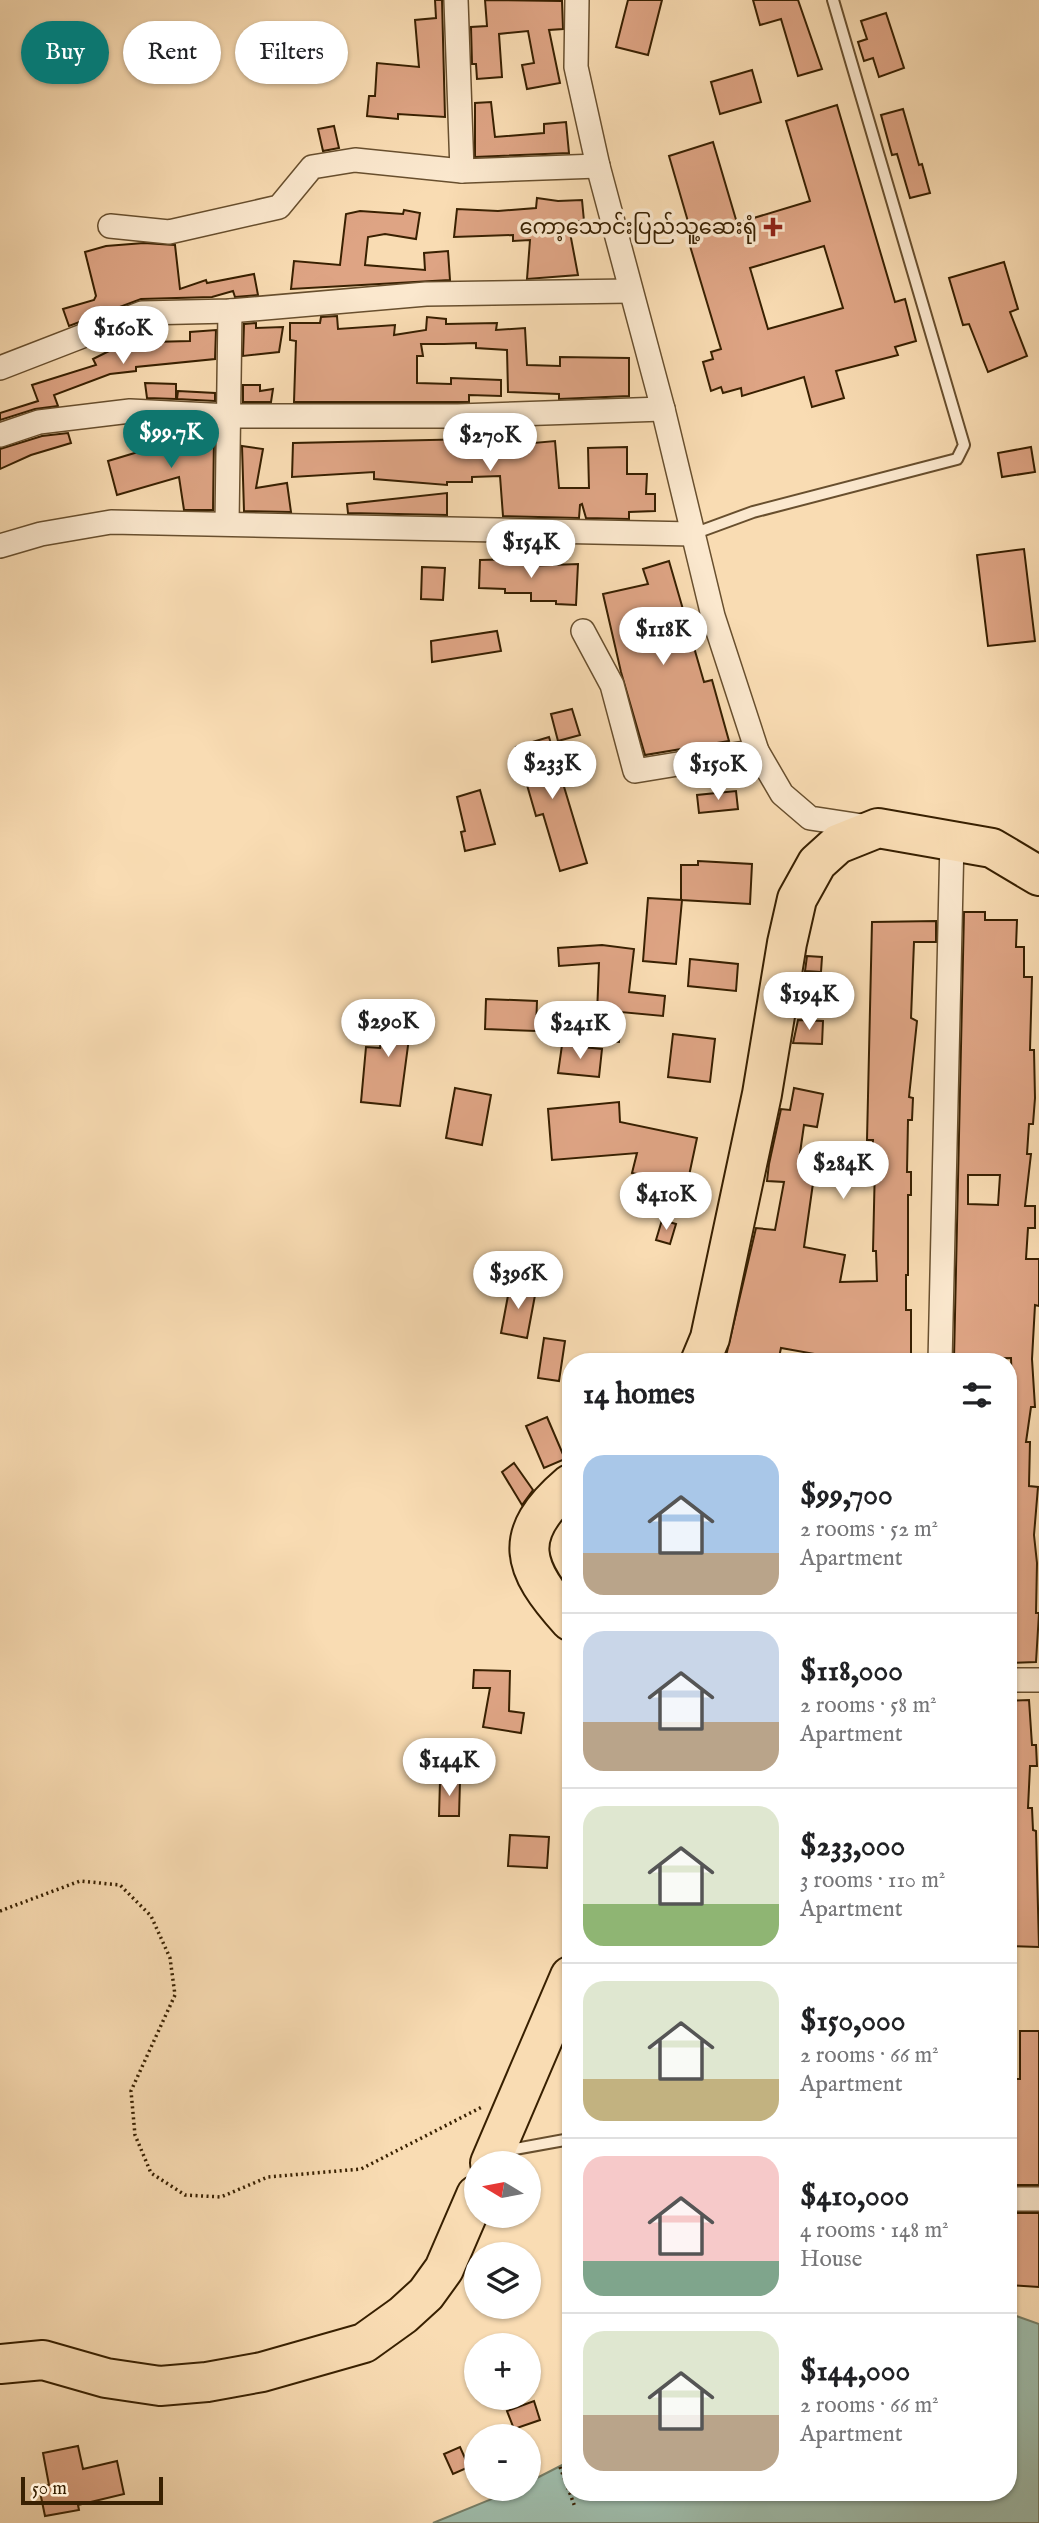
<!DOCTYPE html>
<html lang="en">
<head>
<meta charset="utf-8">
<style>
	:root { --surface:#fff; --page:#f2f2f2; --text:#202124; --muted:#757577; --line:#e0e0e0; --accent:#0f766e }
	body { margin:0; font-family:"IM FELL English","Noto Sans Myanmar",serif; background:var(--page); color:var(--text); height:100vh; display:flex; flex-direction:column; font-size:26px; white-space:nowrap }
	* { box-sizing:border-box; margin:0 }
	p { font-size:23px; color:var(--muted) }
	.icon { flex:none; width:38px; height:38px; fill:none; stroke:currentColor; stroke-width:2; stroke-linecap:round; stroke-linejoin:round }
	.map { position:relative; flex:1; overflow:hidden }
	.details { position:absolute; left:562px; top:1353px; width:455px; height:1148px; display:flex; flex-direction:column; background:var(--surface); border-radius:28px; box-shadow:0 2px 5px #0004 }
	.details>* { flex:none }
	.hud { position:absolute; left:21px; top:21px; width:436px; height:63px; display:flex; gap:14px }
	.needle { width:46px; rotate:280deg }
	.controls { position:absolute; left:464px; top:2151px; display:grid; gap:14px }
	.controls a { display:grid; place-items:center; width:77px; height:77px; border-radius:50%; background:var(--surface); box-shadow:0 2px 5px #0004; font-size:35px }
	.scale { position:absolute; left:21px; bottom:18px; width:142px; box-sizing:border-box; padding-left:7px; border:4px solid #382001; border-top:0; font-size:19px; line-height:24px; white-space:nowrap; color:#382001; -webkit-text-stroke:5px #fbe8ce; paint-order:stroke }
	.price { position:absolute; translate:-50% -60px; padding:0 16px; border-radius:24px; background:#fff; color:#222; font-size:23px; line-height:46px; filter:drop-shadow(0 2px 4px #0008) }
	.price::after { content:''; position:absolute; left:50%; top:42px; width:21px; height:16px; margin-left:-10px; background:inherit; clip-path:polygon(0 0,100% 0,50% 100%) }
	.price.current { background:var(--accent); color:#fff }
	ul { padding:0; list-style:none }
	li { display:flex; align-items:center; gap:21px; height:175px; padding:0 21px }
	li+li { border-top:2px solid var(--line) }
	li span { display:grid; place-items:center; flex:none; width:196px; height:140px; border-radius:21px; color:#555 }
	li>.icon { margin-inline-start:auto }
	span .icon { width:84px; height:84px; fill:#fffc; stroke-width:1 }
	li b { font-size:30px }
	h2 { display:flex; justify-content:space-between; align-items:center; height:84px; padding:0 21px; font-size:30px }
	.tag { padding:0 24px; border-radius:32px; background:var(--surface); box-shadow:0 2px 5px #0004; font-size:24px; line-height:63px }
	.tag.current { background:var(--accent); color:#fff }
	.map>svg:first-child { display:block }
</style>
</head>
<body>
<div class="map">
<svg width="1039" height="2523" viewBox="0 0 1039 2523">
	<rect width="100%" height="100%" fill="#f9dcb3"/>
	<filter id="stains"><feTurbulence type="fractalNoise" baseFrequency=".00286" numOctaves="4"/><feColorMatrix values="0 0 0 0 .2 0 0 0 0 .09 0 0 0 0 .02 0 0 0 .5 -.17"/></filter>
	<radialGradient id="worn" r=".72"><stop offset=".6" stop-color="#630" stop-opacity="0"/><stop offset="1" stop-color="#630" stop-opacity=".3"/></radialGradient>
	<!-- water -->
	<path fill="#9ebcab" stroke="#757e67" stroke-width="2" d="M1008,2313L1039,2324V2523H433L516,2489L528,2488L529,2482L570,2461V2492H1008Z"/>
	<!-- building -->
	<g fill="#dea484" stroke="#382001" stroke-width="2" fill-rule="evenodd">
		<path d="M435,0H442L445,117L398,114V119L367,116L369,96H375L377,63L419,67L415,20L436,18Z"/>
		<path d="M485,0L562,1L563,29L549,30L560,83L527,89L522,65L534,63L528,31L499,34L502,77L477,79L476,64H472L471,27L487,26Z"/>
		<path d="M628,0H662L648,55L616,47Z"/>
		<path d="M753,0H798L822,69L798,76L781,19L760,25Z"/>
		<path d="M886,13L904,68L879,77L873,58L864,61L858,42L867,39L861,21Z"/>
		<path d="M752,70L761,102L720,114L711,82Z"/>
		<path d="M491,102L495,137L544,133V124L566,122L569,153L475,157V103Z"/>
		<path d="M837,105L895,302L905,299L916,341L895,347L898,355L836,371L844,398L812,407L804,377L742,396L741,388L723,393L721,387L711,391L703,362L713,359L711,352L721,349L684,226L689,225L669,156L713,142L737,223L810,201L786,121ZM824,246L843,308L768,329L750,268Z"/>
		<path d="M903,109L919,165L922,164L930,193L910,198L897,154L892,155L881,115Z"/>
		<path d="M334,126L339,148L323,151L318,129Z"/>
		<path d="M537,198L558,201L582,200L584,221L568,222L578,275L527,279L530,240L513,241V235L454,237L457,209L498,211L536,208Z"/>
		<path d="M404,210L420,213L416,239L385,234L368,237L365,265L425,270L424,253L448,251L450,280L291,289L294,261L340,265L346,214L360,211L403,214Z"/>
		<path d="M144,243L175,245L180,289L206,280L207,283L254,274L258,295L235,297L233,291L212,297L141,299L69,326L63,309L94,300L96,296L85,252L106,246Z"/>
		<path d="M1004,262L1018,309L1010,312L1027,356L988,372L969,324L963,325L949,278Z"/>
		<path d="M337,316L338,329L395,325L394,335L426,330L427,317L446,319V324L497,323L496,330L525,328L527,365L560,366V357L629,358V396L559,399V394L508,392L507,350L476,348V343L444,344H421L423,356H417V383L451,384V378L501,380V396L469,395V402H294L296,341L290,340V323H320L321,317Z"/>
		<path d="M256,323V328L283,327L279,352L243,356L244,324Z"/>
		<path d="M216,330L215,359L136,367V371L110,374L54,395L58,406L35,409L0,420V413L38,401L32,385L96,365L93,359L113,349L151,342L190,341V332Z"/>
		<path d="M145,383L176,384V399L147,398Z"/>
		<path d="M243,385H260V391L273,389L271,402H243Z"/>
		<path d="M178,391L215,393V401L177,399Z"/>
		<path d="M68,433L71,443L31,455L0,469V449L42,436Z"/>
		<path d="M214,435L213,510H184L179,477L117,495L108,461L148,449L178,448V437Z"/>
		<path d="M523,438V444L555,441L559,488H589L588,448L627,447V474H647L646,494H655V511L629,512V519L586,518L582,504L580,505L579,518L503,516L500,476L472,477V482H447V485L374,479V472L292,477L293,443Z"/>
		<path d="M242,446L263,449L256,488L287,483L291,512L244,511Z"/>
		<path d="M1031,447L1035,472L1002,477L998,453Z"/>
		<path d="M447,493V515L348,513L347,504Z"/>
		<path d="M1024,549L1035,641L988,646L977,555Z"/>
		<path d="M525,559V566L578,564L576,605L556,604V601H531V593H505V589L479,588L480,560Z"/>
		<path d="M669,561L704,682L712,680L729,741L645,755L621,672L603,594L648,584L643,569Z"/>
		<path d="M422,567L445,568L443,600L421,599Z"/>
		<path d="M497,631L501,651L432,662L431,641Z"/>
		<path d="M572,709L580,735L558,741L551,714Z"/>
		<path d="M549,737L587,863L560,871L543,814L536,816L516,747Z"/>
		<path d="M480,790L495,844L465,851L461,832L465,831L457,797Z"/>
		<path d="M736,791L738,809L699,813L697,795Z"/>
		<path d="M698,861L752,864L750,904L681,900V865H698Z"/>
		<path d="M648,898L682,900L676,964L643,961Z"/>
		<path d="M964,912H985V920H1017L1016,947H1024V977H1032L1030,1050H1034L1035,1098L1033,1124H1029L1027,1154H1031L1025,1206H1035V1228H1028L1026,1259H1039V1306L1035,1305L1032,1359L1035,1407H1031L1026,1442H1030L1029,1486L1038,1487L1034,1535L1037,1563L1036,1613H1039L1036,1662L1008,1663V1418L1013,1419L1011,1358L954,1359ZM968,1175H1000L998,1205L968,1204Z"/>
		<path d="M936,921V942H914L911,1018L917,1021L909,1097L913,1098L912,1120H908L907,1172H911V1195H908V1275H906V1310H911V1362H815V1354L781,1348L778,1362H749L726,1356L756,1228L775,1230L784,1182L767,1181L769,1164L781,1109L790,1110L794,1088L823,1094L817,1127L804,1125L799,1160L816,1162L804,1247L845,1255L840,1282L877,1281L876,1251H873L875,1163L872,1162L873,1140H867L872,922Z"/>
		<path d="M602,945L634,949L629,992L665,996L663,1016L621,1012L619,1042L596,1040L599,963L559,966L558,948Z"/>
		<path d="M807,956L822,957L821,972L805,971Z"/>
		<path d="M690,959L738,964L736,991L688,986Z"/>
		<path d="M486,999L537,1001L536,1031L485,1029Z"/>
		<path d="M385,1005L413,1008L400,1106L361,1102L366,1047L380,1048Z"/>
		<path d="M798,1020L823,1021L822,1044L793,1043Z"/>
		<path d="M673,1034L715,1039L710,1082L668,1077Z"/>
		<path d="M562,1045L602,1049L599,1077L558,1073Z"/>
		<path d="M455,1088L491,1095L482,1145L446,1138Z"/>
		<path d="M619,1102L620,1122L697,1138L687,1185L632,1173L637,1153L552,1160L548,1109Z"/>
		<path d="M662,1220L676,1224L670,1244L656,1240Z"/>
		<path d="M510,1285L536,1290L527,1338L501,1333Z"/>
		<path d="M544,1338L565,1341L559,1381L538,1378Z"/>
		<path d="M547,1417L565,1459L544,1468L526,1426Z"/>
		<path d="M514,1463L533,1490L522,1505L502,1472Z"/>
		<path d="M474,1670L510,1671L509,1711L524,1713L521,1733L483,1727L490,1688H473Z"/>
		<path d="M1029,1700L1032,1745H1036L1037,1766H1030L1028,1808H1032L1033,1830L1036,1831L1039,1947L1011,1946L1008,1701Z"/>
		<path d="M440,1781H460L459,1816H439Z"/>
		<path d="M510,1835L549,1837L547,1868L508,1866Z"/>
		<path d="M1020,2031H1039V2185H1012L1014,2079H1020Z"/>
		<path d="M1008,2213H1039V2287L1009,2285L1011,2256H1008Z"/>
		<path d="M534,2401L540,2420L514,2429L507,2411Z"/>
		<path d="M78,2446L83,2469L117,2461L124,2494L78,2505L79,2510L45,2516L39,2487L49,2485L43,2453Z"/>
		<path d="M460,2447L469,2467L453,2474L444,2454Z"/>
	</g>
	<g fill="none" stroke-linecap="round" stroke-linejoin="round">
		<defs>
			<g id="lane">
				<path d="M693,534L753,512L957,459L964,445L833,0"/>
				<path d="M504,2151L570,2139"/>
			</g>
			<g id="street">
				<path d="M456,0L462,171"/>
				<path d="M577,0L576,67L598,166L663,409L713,616L757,751L782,794L810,818L869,827"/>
				<path d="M110,226L169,232L279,207L312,167L355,160L462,171L598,166"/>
				<path d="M0,368L142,313L230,311L426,294L630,291"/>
				<path d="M0,435L39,422L130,411L230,416H458L663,409"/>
				<path d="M227,523L230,311"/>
				<path d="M0,546L41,534L111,522L693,534"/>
				<path d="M583,631L612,685L635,771L757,751"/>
				<path d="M940,1362L952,840"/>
				<path d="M1008,1680H1039"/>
				<path d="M1008,2199H1039"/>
			</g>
			<g id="highway">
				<path d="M700,1362L710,1338L762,1094L787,943L797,899L817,863L838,844L878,828L992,848L1039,876"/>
				<path d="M570,1484C510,1535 522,1568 570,1621"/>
				<path d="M490,2163L570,1976"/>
				<path d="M0,2364L43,2360L106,2378L160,2386L207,2382L262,2372L364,2343L403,2315L426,2294L444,2269L476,2195"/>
			</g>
		</defs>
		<!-- lane casing -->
		<use href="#lane" stroke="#684f2e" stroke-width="14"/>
		<!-- street casing -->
		<use href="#street" stroke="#684f2e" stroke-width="26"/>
		<!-- highway casing -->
		<use href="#highway" stroke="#382001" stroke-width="42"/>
		<!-- path -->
		<g stroke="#382001" stroke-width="3.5" stroke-dasharray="2 3.5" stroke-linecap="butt">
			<path d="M0,1911L80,1881L120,1885L151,1916L170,1958L175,1995L131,2091L135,2135L151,2173L185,2195L221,2197L268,2177L361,2169L482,2107"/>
			<path d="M560,2467L575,2507"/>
		</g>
		<!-- lane -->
		<use href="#lane" stroke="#fbe8ce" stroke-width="10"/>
		<!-- street -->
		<use href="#street" stroke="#fbe8ce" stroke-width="23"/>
		<!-- highway -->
		<use href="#highway" stroke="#f9dcb3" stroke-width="38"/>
	</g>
	<!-- markers -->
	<path fill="#8f2418" stroke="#fbe8ce" stroke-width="2.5" d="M769.5 216.5h7v7h7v7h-7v7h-7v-7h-7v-7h7z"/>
	<g text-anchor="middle" stroke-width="7" stroke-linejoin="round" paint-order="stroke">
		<!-- poi labels -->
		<g font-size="21" fill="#382001" stroke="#fbe8ce" text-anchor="end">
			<text x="757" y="234">ကော့သောင်းပြည်သူ့ဆေးရုံ</text>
		</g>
	</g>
	<rect width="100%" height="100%" filter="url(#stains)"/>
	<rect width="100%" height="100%" fill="url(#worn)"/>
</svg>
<div class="controls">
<a><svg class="needle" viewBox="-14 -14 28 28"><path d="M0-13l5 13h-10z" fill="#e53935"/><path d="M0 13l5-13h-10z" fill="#757577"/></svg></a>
<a><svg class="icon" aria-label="layers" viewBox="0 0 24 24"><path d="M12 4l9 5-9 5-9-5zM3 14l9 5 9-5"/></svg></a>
<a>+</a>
<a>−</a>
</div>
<div class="scale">50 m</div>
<b class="price" style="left:123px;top:366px">$160K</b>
<b class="price current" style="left:171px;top:470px">$99.7K</b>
<b class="price" style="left:490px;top:473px">$270K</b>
<b class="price" style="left:531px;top:580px">$154K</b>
<b class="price" style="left:663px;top:667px">$118K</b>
<b class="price" style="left:552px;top:801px">$233K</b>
<b class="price" style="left:718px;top:802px">$150K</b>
<b class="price" style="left:809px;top:1032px">$194K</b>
<b class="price" style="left:388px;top:1059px">$290K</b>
<b class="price" style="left:580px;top:1061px">$241K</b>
<b class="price" style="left:843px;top:1201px">$284K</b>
<b class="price" style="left:666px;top:1232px">$410K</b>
<b class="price" style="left:518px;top:1311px">$396K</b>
<b class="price" style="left:449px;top:1798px">$144K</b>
<div class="hud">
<a class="tag current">Buy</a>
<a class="tag">Rent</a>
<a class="tag">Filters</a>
</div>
<section class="details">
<h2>14 homes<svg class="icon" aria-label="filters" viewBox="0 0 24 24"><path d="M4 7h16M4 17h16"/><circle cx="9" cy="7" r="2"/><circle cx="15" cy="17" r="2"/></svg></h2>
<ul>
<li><span style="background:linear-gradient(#a9c7e8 70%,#b9a48a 0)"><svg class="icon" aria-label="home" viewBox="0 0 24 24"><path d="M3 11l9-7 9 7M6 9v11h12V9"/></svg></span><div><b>$99,700</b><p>2 rooms · 52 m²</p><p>Apartment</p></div></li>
<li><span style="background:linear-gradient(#c9d6e8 65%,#b9a48a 0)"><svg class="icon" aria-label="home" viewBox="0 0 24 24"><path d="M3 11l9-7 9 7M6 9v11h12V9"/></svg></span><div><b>$118,000</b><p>2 rooms · 58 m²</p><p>Apartment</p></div></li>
<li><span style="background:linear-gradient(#dfe7d0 70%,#8fb573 0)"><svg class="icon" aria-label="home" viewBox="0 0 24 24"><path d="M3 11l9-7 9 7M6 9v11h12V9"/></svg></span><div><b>$233,000</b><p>3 rooms · 110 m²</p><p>Apartment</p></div></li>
<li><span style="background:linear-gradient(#dfe7d0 70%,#c2b280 0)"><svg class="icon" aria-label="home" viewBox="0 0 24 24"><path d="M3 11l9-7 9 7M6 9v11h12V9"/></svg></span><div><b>$150,000</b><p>2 rooms · 66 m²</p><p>Apartment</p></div></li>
<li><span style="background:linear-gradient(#f6c9c9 75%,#7fa58c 0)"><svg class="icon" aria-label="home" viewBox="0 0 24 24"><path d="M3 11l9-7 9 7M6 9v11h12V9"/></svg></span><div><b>$410,000</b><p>4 rooms · 148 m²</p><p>House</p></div></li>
<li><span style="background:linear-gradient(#dfe7d0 60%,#b9a48a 0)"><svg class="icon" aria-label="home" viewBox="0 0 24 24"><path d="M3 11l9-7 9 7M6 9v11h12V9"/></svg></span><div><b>$144,000</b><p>2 rooms · 66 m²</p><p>Apartment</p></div></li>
</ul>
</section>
</div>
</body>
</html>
